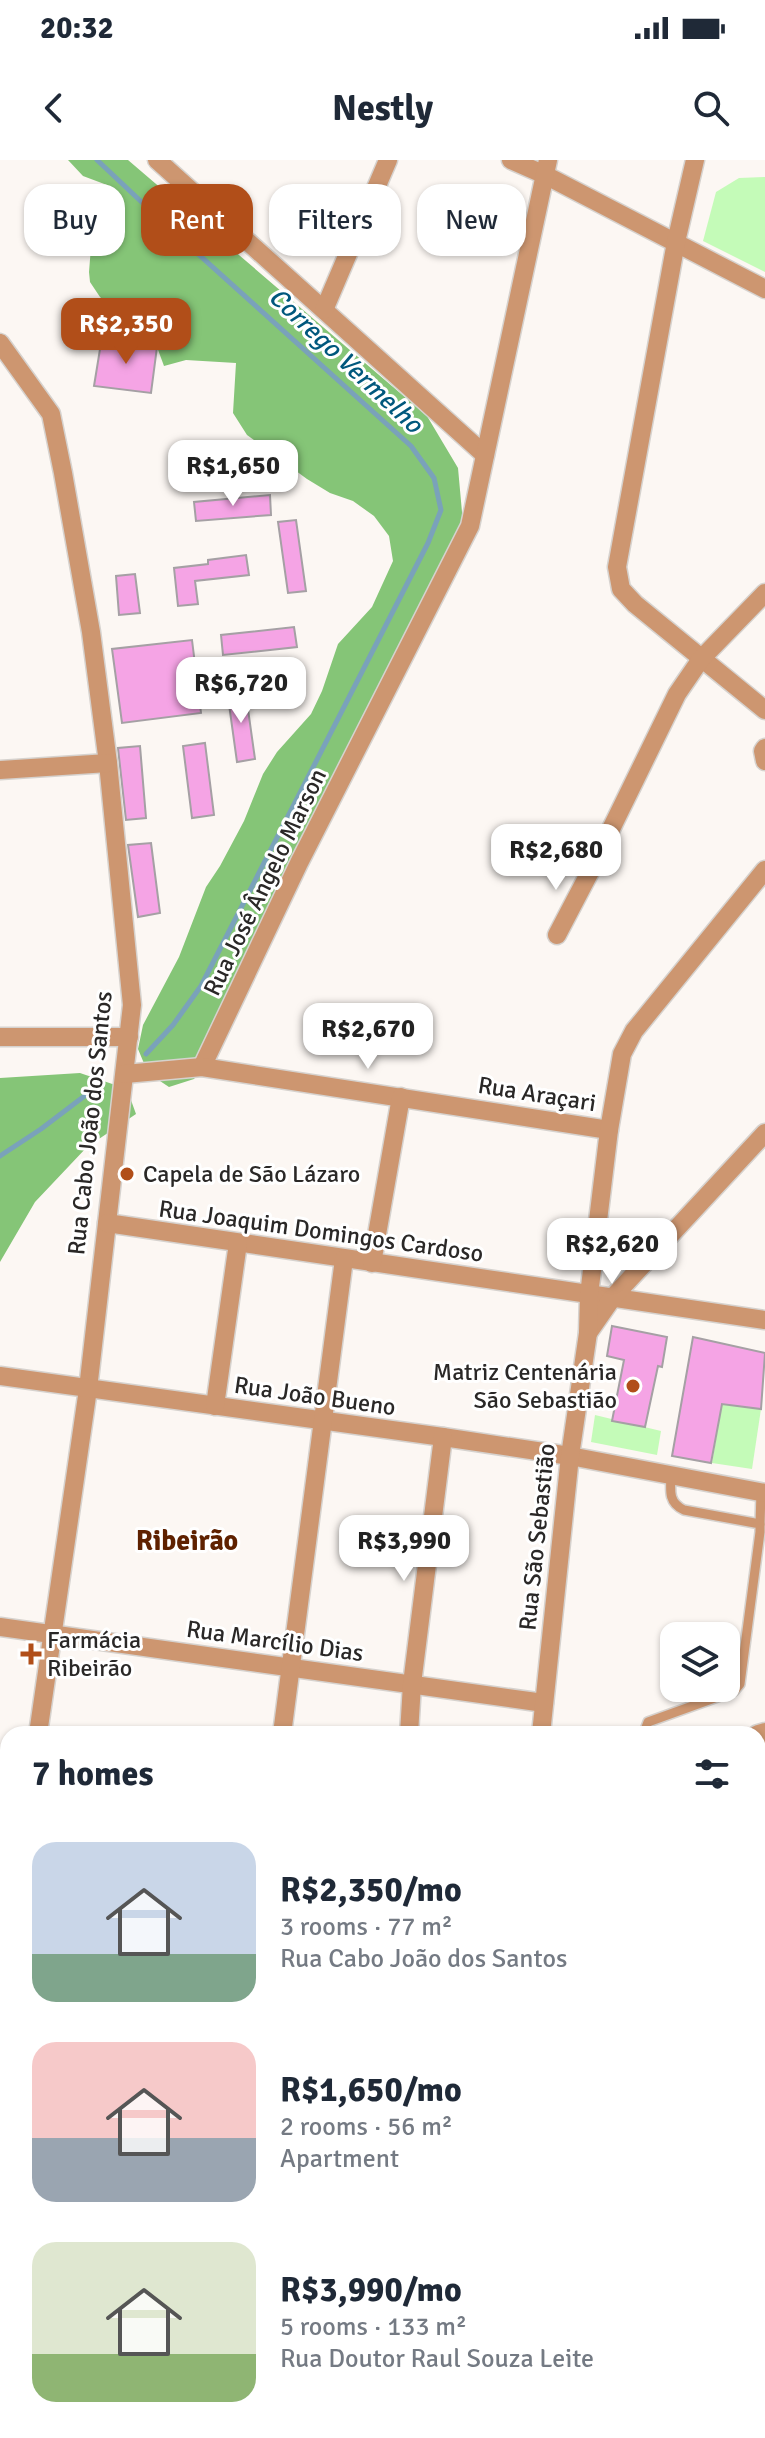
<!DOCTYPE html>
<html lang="en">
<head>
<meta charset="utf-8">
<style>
	:root { --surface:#fff; --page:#f2f2f3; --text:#1f2937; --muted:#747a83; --accent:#b14e19 }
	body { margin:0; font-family:Signika,sans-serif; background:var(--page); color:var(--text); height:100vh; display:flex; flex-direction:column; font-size:30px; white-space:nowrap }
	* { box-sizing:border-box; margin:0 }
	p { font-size:26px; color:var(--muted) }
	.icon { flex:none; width:44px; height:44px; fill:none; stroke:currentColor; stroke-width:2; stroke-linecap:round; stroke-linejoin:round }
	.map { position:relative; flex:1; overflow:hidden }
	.details { position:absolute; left:0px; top:1566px; width:766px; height:712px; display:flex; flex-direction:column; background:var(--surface); border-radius:24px 24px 0 0; box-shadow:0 2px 6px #0004 }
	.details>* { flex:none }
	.banner { position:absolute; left:24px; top:24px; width:718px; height:72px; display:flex; gap:16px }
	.tools { position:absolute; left:660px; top:1462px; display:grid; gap:16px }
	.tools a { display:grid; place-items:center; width:80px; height:80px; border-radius:16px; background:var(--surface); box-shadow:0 2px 6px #0004; font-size:40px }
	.price { position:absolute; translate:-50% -68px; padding:0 18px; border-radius:16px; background:#fff; color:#222; font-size:26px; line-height:52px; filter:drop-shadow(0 2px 4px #0008) }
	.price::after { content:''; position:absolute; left:50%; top:48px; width:24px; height:18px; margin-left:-12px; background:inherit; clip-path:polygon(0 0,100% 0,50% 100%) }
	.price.on { background:var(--accent); color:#fff }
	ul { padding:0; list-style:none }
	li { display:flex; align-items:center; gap:24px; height:200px; padding:0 32px }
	li span { display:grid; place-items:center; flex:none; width:224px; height:160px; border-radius:24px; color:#555 }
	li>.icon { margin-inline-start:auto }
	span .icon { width:96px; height:96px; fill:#fffc; stroke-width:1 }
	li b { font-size:34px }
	h2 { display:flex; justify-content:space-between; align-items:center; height:96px; padding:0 32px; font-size:34px }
	.chip { padding:0 28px; border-radius:24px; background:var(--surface); box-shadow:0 2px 6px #0004; font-size:28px; line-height:72px }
	.chip.on { background:var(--accent); color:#fff }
	.status { display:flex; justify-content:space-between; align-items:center; height:56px; padding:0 40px; background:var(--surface); direction:ltr }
	.status svg { height:22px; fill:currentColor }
	header { display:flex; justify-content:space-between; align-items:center; height:104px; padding:0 32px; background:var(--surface); font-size:36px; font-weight:800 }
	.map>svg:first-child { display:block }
</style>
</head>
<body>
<div class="status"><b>20:32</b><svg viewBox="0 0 49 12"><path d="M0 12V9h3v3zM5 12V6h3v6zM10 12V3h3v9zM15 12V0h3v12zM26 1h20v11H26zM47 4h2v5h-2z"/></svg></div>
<header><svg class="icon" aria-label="back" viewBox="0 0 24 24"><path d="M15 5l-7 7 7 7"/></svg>Nestly<svg class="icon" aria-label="search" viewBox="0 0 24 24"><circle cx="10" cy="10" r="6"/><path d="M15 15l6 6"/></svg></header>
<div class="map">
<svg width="765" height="2278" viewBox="0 0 765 2278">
	<rect width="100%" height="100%" fill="#fcf7f3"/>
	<!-- green -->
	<g fill="#c4fbb8">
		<path d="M765,17V112L703,81L716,32L739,18Z"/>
		<path d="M722,1244L761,1249L752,1309L712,1303Z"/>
		<path d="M595,1255L661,1271L657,1295L591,1282Z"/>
		<path d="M765,2096V2278H661L665,2270H758V2109Z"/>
	</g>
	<!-- forest -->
	<g fill="#85c577">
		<path d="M68,0H128L427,256L458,308L464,374L209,900L194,919L169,927L148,913L138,889L143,865L179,797L206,727L220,706L244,661L263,614L277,592L311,554L322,531L338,484L372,447L393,401L389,376L374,356L353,341L330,333L307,319L247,275L233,253L236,203L186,200L164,206L157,187L100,137L90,122L89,112L91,87L110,69L120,46L107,25L83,16Z"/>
		<path d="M80,913L127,929L136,954L87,987L35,1042L0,1102V918Z"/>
		<path d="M236,2270H278L277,2278H240Z"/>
		<path d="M324,2270H427L423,2278H323Z"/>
	</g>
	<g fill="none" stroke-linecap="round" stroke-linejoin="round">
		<!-- stream -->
		<g stroke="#7aa2ba" stroke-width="5">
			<path d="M97,0L166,65L411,286L434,318L441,350L428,383L201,826L173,865L146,894"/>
			<path d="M0,996L41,969L99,925"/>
		</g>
	</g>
	<!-- building -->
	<g fill="#f5a4e5" stroke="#a5a0a4" stroke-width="2">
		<path d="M102,177L157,187L151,233L94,226Z"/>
		<path d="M270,335L271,355L196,361L194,342Z"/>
		<path d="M296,360L306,431L288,433L278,362Z"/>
		<path d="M246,395L249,415L195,421L198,444L178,446L174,408L208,404V400Z"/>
		<path d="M135,414L140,453L119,455L116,416Z"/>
		<path d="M294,467L297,487L223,495L221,475Z"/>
		<path d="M192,480L201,553L122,563L112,489Z"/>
		<path d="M245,528L255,599L237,602L227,530Z"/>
		<path d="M205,583L214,655L192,658L183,586Z"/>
		<path d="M140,586L146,658L126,660L118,588Z"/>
		<path d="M151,683L160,753L138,757L128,685Z"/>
		<path d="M612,1166L667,1177L662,1207L658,1206L645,1267L612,1261L624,1200L607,1196Z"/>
		<path d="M693,1177L765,1193L761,1249L722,1244L711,1303L672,1296Z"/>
	</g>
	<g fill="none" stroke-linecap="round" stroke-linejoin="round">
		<defs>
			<g id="service">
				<path d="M760,1364L761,1333"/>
				<path d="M645,1574V1570L648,1562L734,1531L740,1524L760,1372V1364L684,1350C669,1343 670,1332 671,1316"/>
			</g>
			<g id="minor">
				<path d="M157,0L485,295"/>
				<path d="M511,0L545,15L765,129"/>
				<path d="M695,0L676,82L617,407L621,429L635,444L765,550"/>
				<path d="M324,150L388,0"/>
				<path d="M0,183L51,254L63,313L91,472L108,603L132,845L88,1229L38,1574"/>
				<path d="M765,588L763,591L765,601"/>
				<path d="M0,610L108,603"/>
				<path d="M557,775L592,708L677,534L701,499L765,433"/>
				<path d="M0,877H129"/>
				<path d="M202,907L299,703L470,366L548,0"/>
				<path d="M125,914L202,907L609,970"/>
				<path d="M107,1063L765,1160"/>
				<path d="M372,1103L401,937"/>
				<path d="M588,1173L613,1137L765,973"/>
				<path d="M0,1216L443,1277L570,1296L765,1333"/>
				<path d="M215,1246L238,1083"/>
				<path d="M0,1467L544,1543"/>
				<path d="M282,1574L344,1099"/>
				<path d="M409,1574L412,1524L443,1277"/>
				<path d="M541,1574L570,1296L588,1173L589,1135L609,970L622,894L634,871L765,710"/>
				<path d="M758,1713L765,1700"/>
				<path d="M0,1717L8,1718"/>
				<path d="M758,1792L765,1780"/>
				<path d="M758,2040L765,2044"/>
				<path d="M758,2108L765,2096"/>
				<path d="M0,2268L29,2278"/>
				<path d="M485,2278L490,2270"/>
				<path d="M661,2278L665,2270"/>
			</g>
			<g id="tertiary">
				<path d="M758,1575L765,1573"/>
				<path d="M0,1825L8,1767"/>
				<path d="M0,1962L8,1958"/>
			</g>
		</defs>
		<!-- service casing -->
		<use href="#service" stroke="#d6d2ce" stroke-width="12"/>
		<!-- minor casing -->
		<use href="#minor" stroke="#d6d2ce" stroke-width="21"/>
		<!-- tertiary casing -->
		<use href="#tertiary" stroke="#d6d2ce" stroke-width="23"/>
		<!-- service -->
		<use href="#service" stroke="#cd9670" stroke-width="9"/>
		<!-- minor -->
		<use href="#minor" stroke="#cd9670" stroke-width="18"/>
		<!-- tertiary -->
		<use href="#tertiary" stroke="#cd9670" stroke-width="20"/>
	</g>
	<!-- markers -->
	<g fill="#b14e19" stroke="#fff" stroke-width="3">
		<circle cx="127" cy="1014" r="8"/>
		<circle cx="633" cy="1226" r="8"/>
		<path d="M27 1482h8v8h8v8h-8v8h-8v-8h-8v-8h8z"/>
	</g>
	<g text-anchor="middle" stroke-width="6" stroke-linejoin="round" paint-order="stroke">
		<!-- street labels -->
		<g font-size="24" fill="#2a2827" stroke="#fff">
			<text transform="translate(265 722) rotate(-64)" y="8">Rua José Ângelo Marson</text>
			<text transform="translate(537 934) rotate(9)" y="8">Rua Araçari</text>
			<text transform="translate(90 963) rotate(-84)" y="8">Rua Cabo João dos Santos</text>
			<text transform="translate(321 1071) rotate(8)" y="8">Rua Joaquim Domingos Cardoso</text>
			<text transform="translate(315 1236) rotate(8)" y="8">Rua João Bueno</text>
			<text transform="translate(537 1377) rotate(-84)" y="8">Rua São Sebastião</text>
			<text transform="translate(275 1481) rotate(8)" y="8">Rua Marcílio Dias</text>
		</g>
		<!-- poi labels -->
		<g font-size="24" fill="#2a2827" stroke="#fff" text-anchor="start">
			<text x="143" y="1022">Capela de São Lázaro</text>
			<text x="617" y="1220" text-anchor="end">Matriz Centenária<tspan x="617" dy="28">São Sebastião</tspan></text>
			<text x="47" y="1488">Farmácia<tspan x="47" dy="28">Ribeirão</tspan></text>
		</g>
		<!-- water labels -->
		<g font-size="26" font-style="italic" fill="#00587d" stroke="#fff">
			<text transform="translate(346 200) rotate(43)" y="9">Corrego Vermelho</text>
		</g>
		<!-- quarter labels -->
		<g font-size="28" font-weight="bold" fill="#5f2100" stroke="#fff">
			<text x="187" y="1390">Ribeirão</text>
		</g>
	</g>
</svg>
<div class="tools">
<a><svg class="icon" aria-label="layers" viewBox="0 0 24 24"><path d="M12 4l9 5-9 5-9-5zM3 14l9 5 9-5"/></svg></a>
</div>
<b class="price on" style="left:126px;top:206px">R$2,350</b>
<b class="price" style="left:233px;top:348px">R$1,650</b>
<b class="price" style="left:241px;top:565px">R$6,720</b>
<b class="price" style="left:556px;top:732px">R$2,680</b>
<b class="price" style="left:368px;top:911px">R$2,670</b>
<b class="price" style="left:612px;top:1126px">R$2,620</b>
<b class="price" style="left:404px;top:1423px">R$3,990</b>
<div class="banner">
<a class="chip">Buy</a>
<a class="chip on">Rent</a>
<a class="chip">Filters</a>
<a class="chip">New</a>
</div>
<section class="details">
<h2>7 homes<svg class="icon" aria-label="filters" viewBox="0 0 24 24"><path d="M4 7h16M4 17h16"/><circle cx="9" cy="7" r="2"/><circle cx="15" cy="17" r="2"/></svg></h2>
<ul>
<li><span style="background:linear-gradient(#c9d6e8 70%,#7fa58c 0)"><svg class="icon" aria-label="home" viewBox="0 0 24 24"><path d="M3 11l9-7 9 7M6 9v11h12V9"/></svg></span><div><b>R$2,350/mo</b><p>3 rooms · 77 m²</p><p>Rua Cabo João dos Santos</p></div></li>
<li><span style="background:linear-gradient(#f6c9c9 60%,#9aa5b1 0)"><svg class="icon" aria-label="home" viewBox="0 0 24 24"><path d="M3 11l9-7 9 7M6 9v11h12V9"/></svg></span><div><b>R$1,650/mo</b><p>2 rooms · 56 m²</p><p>Apartment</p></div></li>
<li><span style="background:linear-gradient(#dfe7d0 70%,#8fb573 0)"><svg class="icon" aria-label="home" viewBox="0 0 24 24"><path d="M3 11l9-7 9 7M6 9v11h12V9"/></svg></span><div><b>R$3,990/mo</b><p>5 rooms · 133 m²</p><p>Rua Doutor Raul Souza Leite</p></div></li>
</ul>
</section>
</div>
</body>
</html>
